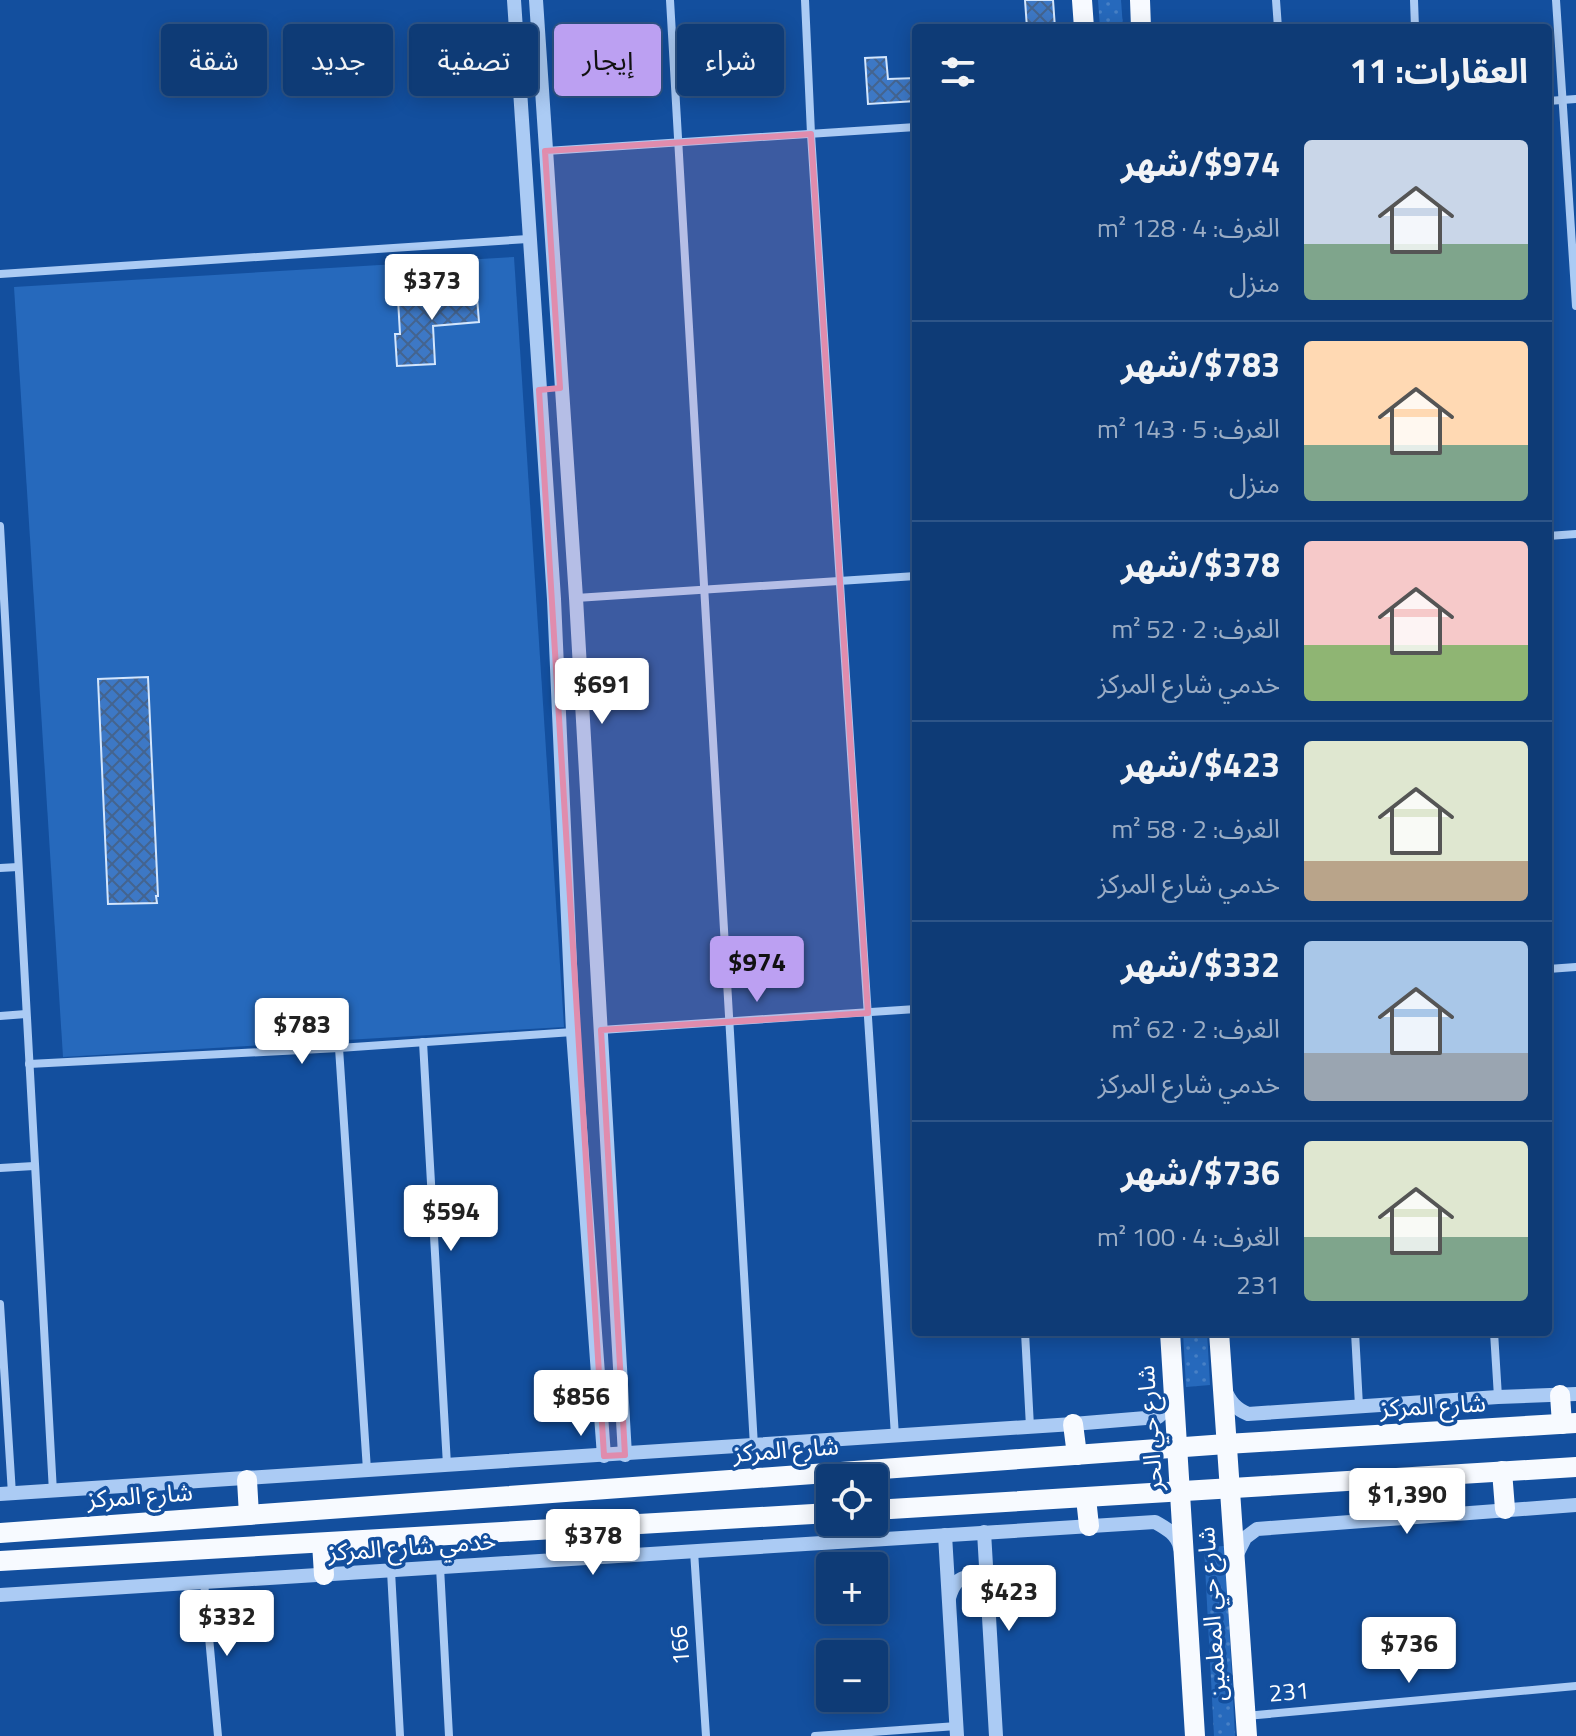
<!DOCTYPE html>
<html lang="ar">
<head>
<meta charset="utf-8">
<style>
	:root { --surface:#0e3b76; --page:#17427b; --text:#f1f3f6; --muted:#9badc5; --line:#2e5588; --accent:#bca0f2 }
	body { margin:0; font-family:"Titillium Web","Noto Sans Arabic",sans-serif; background:var(--page); color:var(--text); direction:rtl; height:100vh; display:flex; flex-direction:column; font-size:30px; white-space:nowrap }
	* { box-sizing:border-box; margin:0 }
	p { font-size:26px; color:var(--muted) }
	.icon { flex:none; width:44px; height:44px; fill:none; stroke:currentColor; stroke-width:2; stroke-linecap:round; stroke-linejoin:round }
	.map { position:relative; flex:1; overflow:hidden; direction:ltr }
	.side { position:absolute; left:912px; top:24px; width:640px; height:1312px; display:flex; flex-direction:column; background:var(--surface); border-radius:8px; box-shadow:0 4px 20px #0003,0 0 0 2px var(--line); direction:rtl }
	.side>* { flex:none }
	.guide { position:absolute; left:24px; top:24px; width:760px; height:72px; direction:rtl; display:flex; gap:16px }
	.tools { position:absolute; left:816px; top:1464px; display:grid; gap:16px }
	.tools a { display:grid; place-items:center; width:72px; height:72px; border-radius:8px; background:var(--surface); box-shadow:0 4px 20px #0003,0 0 0 2px var(--line); font-size:40px }
	.price { position:absolute; translate:-50% -68px; padding:0 18px; border-radius:8px; background:#fff; color:#222; font-size:26px; line-height:52px; filter:drop-shadow(0 2px 4px #0008) }
	.price::after { content:''; position:absolute; left:50%; top:48px; width:24px; height:18px; margin-left:-12px; background:inherit; clip-path:polygon(0 0,100% 0,50% 100%) }
	.price.active { background:var(--accent); color:#111 }
	ul { padding:0; list-style:none }
	li { display:flex; align-items:center; gap:24px; height:200px; padding:0 24px }
	li+li { border-top:2px solid var(--line) }
	li span { display:grid; place-items:center; flex:none; width:224px; height:160px; border-radius:8px; color:#555 }
	li>.icon { margin-inline-start:auto }
	span .icon { width:96px; height:96px; fill:#fffc; stroke-width:1 }
	li b { font-size:34px }
	h2 { display:flex; justify-content:space-between; align-items:center; height:96px; padding:0 24px; font-size:34px }
	.chip { padding:0 28px; border-radius:8px; background:var(--surface); box-shadow:0 4px 20px #0003,0 0 0 2px var(--line); font-size:28px; line-height:72px }
	.chip.active { background:var(--accent); color:#111 }
	.map>svg:first-child { display:block }
</style>
</head>
<body>
<div class="map">
<svg width="1576" height="1736" viewBox="0 0 1576 1736">
	<defs>
		<pattern id="grass-dots" width="8" height="8" patternUnits="userSpaceOnUse" patternTransform="scale(2)"><rect width="8" height="8" fill="#2669bc"/><path d="M2 2h.1M6 6h.1" fill="none" stroke="#4780c6" stroke-width="1.8" stroke-linecap="round"/></pattern>
		<pattern id="building-cross-hatch" width="8" height="8" patternUnits="userSpaceOnUse" patternTransform="scale(2)"><rect width="8" height="8" fill="#3d78c5"/><path d="M0 0l8 8M0 8l8-8" fill="none" stroke="#44648f"/></pattern>
	</defs>
	<rect width="100%" height="100%" fill="#134f9e"/>
	<!-- grass -->
	<g fill="url(#grass-dots)">
		<path d="M1098,0H1121L1123,28H1100Z"/>
		<path d="M1183,1332H1207L1210,1385L1186,1387Z"/>
		<path d="M1225,1546L1235,1736H1214L1204,1547Z"/>
	</g>
	<!-- garden -->
	<path fill="#2669bc" d="M514,257L564,1027L63,1057L14,287Z"/>
	<!-- building -->
	<g fill="url(#building-cross-hatch)" stroke="#d3e6fd" stroke-width="2">
		<path d="M1025,0H1053L1055,28H1027Z"/>
		<path d="M484,40L487,59L457,62L455,44Z"/>
		<path d="M886,57L888,79L916,78V101L868,104L865,58Z"/>
		<path d="M476,285L479,322L433,326L435,364L397,366L395,334H400L398,299L440,296L439,288Z"/>
		<path d="M148,677L158,896H156L157,903L108,904L98,679Z"/>
	</g>
	<g fill="none" stroke-linecap="round" stroke-linejoin="round">
		<!-- minor -->
		<g stroke="#abcbf4" stroke-width="8">
			<path d="M670,0L754,1446"/>
			<path d="M805,0L811,134L895,1436"/>
			<path d="M1276,0L1278,28"/>
			<path d="M1414,0L1415,28"/>
			<path d="M1556,0L1576,306"/>
			<path d="M1548,101L1576,99"/>
			<path d="M546,151L916,127"/>
			<path d="M0,274L528,239"/>
			<path d="M0,526L53,1492"/>
			<path d="M1548,536L1576,534"/>
			<path d="M576,598L916,576"/>
			<path d="M0,868L18,867"/>
			<path d="M1548,969L1576,967"/>
			<path d="M0,1016L26,1014"/>
			<path d="M601,1030L916,1009"/>
			<path d="M423,1042L447,1465"/>
			<path d="M339,1048L367,1470"/>
			<path d="M29,1064L339,1048L573,1032"/>
			<path d="M0,1168L34,1166"/>
			<path d="M0,1304L12,1494"/>
			<path d="M1025,1332L1030,1427"/>
			<path d="M1355,1332L1359,1406"/>
			<path d="M1494,1332L1498,1397"/>
			<path d="M694,1551L706,1736"/>
			<path d="M440,1567L449,1736"/>
			<path d="M391,1571L400,1736"/>
			<path d="M204,1582L218,1736"/>
			<path d="M1246,1716L1576,1686"/>
			<path d="M815,1736L957,1726"/>
		</g>
		<!-- tertiary -->
		<g stroke="#abcbf4" stroke-width="14">
			<path d="M514,0L554,599L573,1032L604,1456"/>
			<path d="M536,0L576,598L625,1455"/>
			<path d="M1225,1390C1230,1402 1236,1409 1248,1414L1498,1397L1576,1394"/>
			<path d="M0,1494L1073,1424L1158,1417L1166,1410L1173,1397"/>
			<path d="M984,1532L996,1736"/>
			<path d="M945,1535L957,1736"/>
			<path d="M1236,1556L1245,1538L1257,1529L1576,1505"/>
			<path d="M0,1595L1155,1522C1166,1528 1178,1535 1180,1548"/>
			<path d="M949,1598C957,1571 975,1571 988,1595"/>
		</g>
		<!-- primary -->
		<g stroke="#f7faff" stroke-width="20">
			<path d="M1082,0L1084,28"/>
			<path d="M1140,0L1141,28"/>
			<path d="M1170,1332L1195,1736"/>
			<path d="M1219,1332L1247,1736"/>
			<path d="M1560,1395L1562,1424"/>
			<path d="M1073,1424L1077,1455"/>
			<path d="M1502,1471L1505,1509"/>
			<path d="M247,1480L249,1515"/>
			<path d="M1086,1498L1089,1526"/>
			<path d="M874,1510L1576,1467"/>
			<path d="M0,1533L1226,1444L1576,1423"/>
			<path d="M322,1543L324,1575"/>
			<path d="M0,1561L830,1513"/>
		</g>
	</g>
	<!-- marked area -->
	<path fill="#e08cad" fill-opacity="0.2" stroke="#e08cad" stroke-width="6" stroke-linejoin="round" d="M811,134L868,1013L601,1030L625,1455L604,1456L539,390L560,388L545,151Z"/>
	<g text-anchor="middle" stroke-width="7" stroke-linejoin="round" paint-order="stroke">
		<!-- street labels -->
		<g font-size="24" fill="#fff" stroke="#134f9e">
			<text transform="translate(1433 1406) rotate(-3)" y="8">شارع المركز</text>
			<text transform="translate(1150 1428) rotate(-94)" y="8">شارع حي الحر</text>
			<text transform="translate(786 1450) rotate(-4)" y="8">شارع المركز</text>
			<text transform="translate(140 1496) rotate(-4)" y="8">شارع المركز</text>
			<text transform="translate(412 1547) rotate(-4)" y="8">خدمي شارع المركز</text>
			<text transform="translate(1212 1614) rotate(-94)" y="8">شارع حي المعلمين</text>
			<text transform="translate(680 1645) rotate(-94)" y="8">166</text>
			<text transform="translate(1289 1692) rotate(-5)" y="8">231</text>
		</g>
	</g>
</svg>
<div class="tools">
<a><svg class="icon" aria-label="locate" viewBox="0 0 24 24"><circle cx="12" cy="12" r="6"/><path d="M12 2v4M12 18v4M2 12h4M18 12h4"/></svg></a>
<a>+</a>
<a>−</a>
</div>
<b class="price" style="left:432px;top:322px">$373</b>
<b class="price" style="left:602px;top:726px">$691</b>
<b class="price active" style="left:757px;top:1004px">$974</b>
<b class="price" style="left:302px;top:1066px">$783</b>
<b class="price" style="left:451px;top:1253px">$594</b>
<b class="price" style="left:581px;top:1438px">$856</b>
<b class="price" style="left:1407px;top:1536px">$1,390</b>
<b class="price" style="left:593px;top:1577px">$378</b>
<b class="price" style="left:1009px;top:1633px">$423</b>
<b class="price" style="left:227px;top:1658px">$332</b>
<b class="price" style="left:1409px;top:1685px">$736</b>
<div class="guide">
<a class="chip">شراء</a>
<a class="chip active">إيجار</a>
<a class="chip">تصفية</a>
<a class="chip">جديد</a>
<a class="chip">شقة</a>
</div>
<section class="side">
<h2>العقارات: 11<svg class="icon" aria-label="filters" viewBox="0 0 24 24"><path d="M4 7h16M4 17h16"/><circle cx="9" cy="7" r="2"/><circle cx="15" cy="17" r="2"/></svg></h2>
<ul>
<li><span style="background:linear-gradient(#c9d6e8 65%,#7fa58c 0)"><svg class="icon" aria-label="home" viewBox="0 0 24 24"><path d="M3 11l9-7 9 7M6 9v11h12V9"/></svg></span><div><b>$974/شهر</b><p>الغرف: 4 · 128 m²</p><p>منزل</p></div></li>
<li><span style="background:linear-gradient(#ffd9b3 65%,#7fa58c 0)"><svg class="icon" aria-label="home" viewBox="0 0 24 24"><path d="M3 11l9-7 9 7M6 9v11h12V9"/></svg></span><div><b>$783/شهر</b><p>الغرف: 5 · 143 m²</p><p>منزل</p></div></li>
<li><span style="background:linear-gradient(#f6c9c9 65%,#8fb573 0)"><svg class="icon" aria-label="home" viewBox="0 0 24 24"><path d="M3 11l9-7 9 7M6 9v11h12V9"/></svg></span><div><b>$378/شهر</b><p>الغرف: 2 · 52 m²</p><p>خدمي شارع المركز</p></div></li>
<li><span style="background:linear-gradient(#dfe7d0 75%,#b9a48a 0)"><svg class="icon" aria-label="home" viewBox="0 0 24 24"><path d="M3 11l9-7 9 7M6 9v11h12V9"/></svg></span><div><b>$423/شهر</b><p>الغرف: 2 · 58 m²</p><p>خدمي شارع المركز</p></div></li>
<li><span style="background:linear-gradient(#a9c7e8 70%,#9aa5b1 0)"><svg class="icon" aria-label="home" viewBox="0 0 24 24"><path d="M3 11l9-7 9 7M6 9v11h12V9"/></svg></span><div><b>$332/شهر</b><p>الغرف: 2 · 62 m²</p><p>خدمي شارع المركز</p></div></li>
<li><span style="background:linear-gradient(#dfe7d0 60%,#7fa58c 0)"><svg class="icon" aria-label="home" viewBox="0 0 24 24"><path d="M3 11l9-7 9 7M6 9v11h12V9"/></svg></span><div><b>$736/شهر</b><p>الغرف: 4 · 100 m²</p><p>231</p></div></li>
</ul>
</section>
</div>
</body>
</html>
